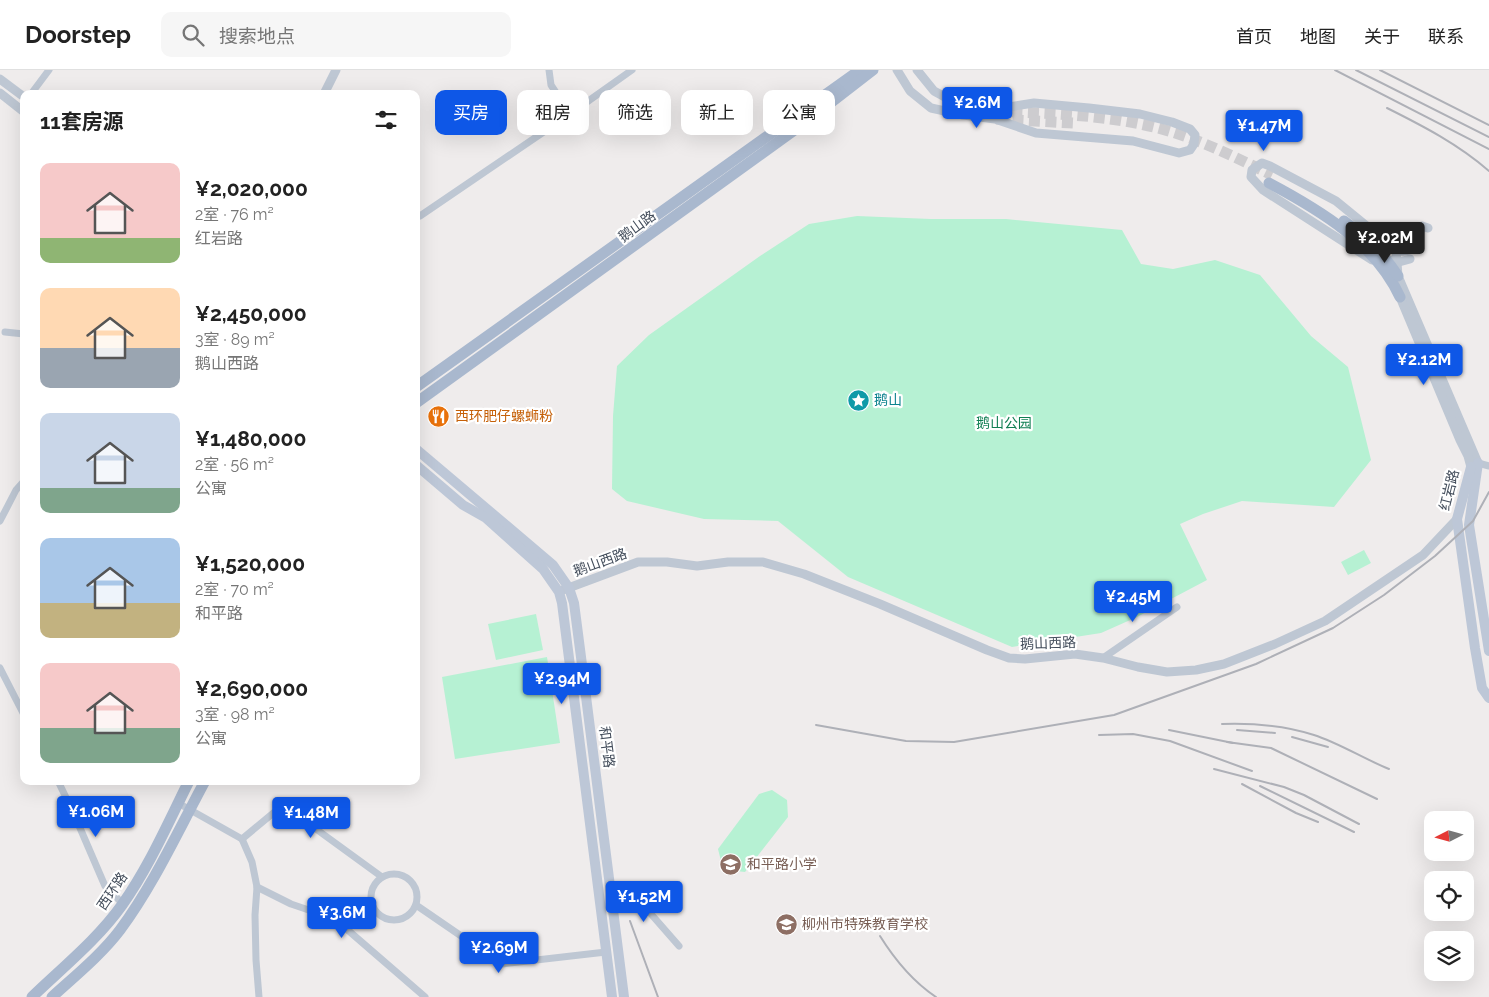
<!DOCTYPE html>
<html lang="zh">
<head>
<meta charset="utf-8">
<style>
	:root { --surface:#fff; --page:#f6f6f6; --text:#222; --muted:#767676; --line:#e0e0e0; --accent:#0e57e7 }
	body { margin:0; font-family:Raleway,"Noto Sans SC",sans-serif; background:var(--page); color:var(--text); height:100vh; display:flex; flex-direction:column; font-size:19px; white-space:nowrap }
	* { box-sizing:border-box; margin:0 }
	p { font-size:16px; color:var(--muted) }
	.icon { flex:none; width:28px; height:28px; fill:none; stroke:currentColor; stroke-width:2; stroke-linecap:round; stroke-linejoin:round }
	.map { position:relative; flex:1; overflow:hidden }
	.panel { position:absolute; left:20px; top:20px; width:400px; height:695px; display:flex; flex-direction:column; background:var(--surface); border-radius:10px; box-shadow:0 5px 20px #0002 }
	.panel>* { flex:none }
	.top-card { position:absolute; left:435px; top:20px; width:475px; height:45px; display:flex; gap:10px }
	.needle { width:32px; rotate:264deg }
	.controls { position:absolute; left:1424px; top:741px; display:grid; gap:10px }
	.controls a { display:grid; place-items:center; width:50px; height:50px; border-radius:10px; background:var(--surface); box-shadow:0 5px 20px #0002; font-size:25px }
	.price { position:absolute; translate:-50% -42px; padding:0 11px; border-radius:5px; background:var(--accent); color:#fff; font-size:16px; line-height:32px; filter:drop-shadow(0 1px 2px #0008) }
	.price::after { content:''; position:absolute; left:50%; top:30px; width:15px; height:11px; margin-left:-8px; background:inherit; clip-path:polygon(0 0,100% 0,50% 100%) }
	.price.current { background:#222; color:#fff }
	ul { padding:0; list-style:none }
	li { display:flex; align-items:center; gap:15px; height:125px; padding:0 20px }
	li span { display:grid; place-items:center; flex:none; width:140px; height:100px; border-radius:10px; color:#555 }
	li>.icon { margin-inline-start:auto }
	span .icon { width:60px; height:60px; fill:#fffc; stroke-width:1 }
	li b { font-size:21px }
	h2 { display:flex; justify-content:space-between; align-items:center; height:60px; padding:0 20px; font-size:21px }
	.tag { padding:0 18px; border-radius:10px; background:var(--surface); box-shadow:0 5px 20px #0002; font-size:18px; line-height:45px }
	.tag.current { background:var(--accent); color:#fff }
	header { display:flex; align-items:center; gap:30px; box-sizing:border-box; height:70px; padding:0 25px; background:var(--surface); border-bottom:1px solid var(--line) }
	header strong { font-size:24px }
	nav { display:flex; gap:28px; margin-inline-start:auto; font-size:18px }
	.search { width:350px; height:45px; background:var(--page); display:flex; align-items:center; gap:12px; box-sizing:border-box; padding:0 18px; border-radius:10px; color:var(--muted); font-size:19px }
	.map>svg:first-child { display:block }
</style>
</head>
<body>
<header>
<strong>Doorstep</strong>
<div class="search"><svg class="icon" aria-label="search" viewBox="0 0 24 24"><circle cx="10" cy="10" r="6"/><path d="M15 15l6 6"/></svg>搜索地点</div>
<nav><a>首页</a><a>地图</a><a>关于</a><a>联系</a></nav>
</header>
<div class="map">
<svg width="1489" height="927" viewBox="0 0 1489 927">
	<rect width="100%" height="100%" fill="#efecec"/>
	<!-- green -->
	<g fill="#b6f1d3">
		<path d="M857,146L931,149H1006L1122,160L1141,194L1173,199L1215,190L1260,205L1311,266L1348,297L1371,390L1334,437L1242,431L1203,444L1180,454L1207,510L1137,547L1101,563L1012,577L848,507L778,451L704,449L627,431L612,419L613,346L617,296L649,265L760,186L809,154Z"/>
		<path d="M1364,480L1371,493L1348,505L1341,492Z"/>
		<path d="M536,544L543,580L496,590L488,554Z"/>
		<path d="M547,587L560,673L455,689L442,607Z"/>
		<path d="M772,720L787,730L788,747L745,802L727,800L721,791L718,779L759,724Z"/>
	</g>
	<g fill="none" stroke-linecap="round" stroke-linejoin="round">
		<!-- primary-tunnel -->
		<g stroke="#cdcccf" stroke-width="11" stroke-dasharray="11 5.5" stroke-linecap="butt">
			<path d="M995,41C1062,44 1132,45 1195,70C1221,80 1247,93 1272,105"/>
			<path d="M996,49L1073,53"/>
		</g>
		<!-- minor -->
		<g stroke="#bec7d3" stroke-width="7">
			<path d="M549,0L551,15L570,44"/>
			<path d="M31,24L49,0"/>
			<path d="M420,146L570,44L632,0"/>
			<path d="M5,262L24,264"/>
			<path d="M1475,394L1478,393L1489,396"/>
			<path d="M0,451L16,420L24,411"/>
			<path d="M1103,588L1177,537"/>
			<path d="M0,598L24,645"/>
			<path d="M58,711L74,744L105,816L123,834"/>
			<path d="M178,733L242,769L252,792L257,817L255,845L256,890L259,927"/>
			<path d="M242,769L283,735L382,807"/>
			<circle cx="394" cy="827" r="23"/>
			<path d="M257,817L291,834L335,849L425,927"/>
			<path d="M627,823L643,816"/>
			<path d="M611,824L627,823L637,828L679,876"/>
			<path d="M416,835L502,894L606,882"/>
		</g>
		<!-- tertiary -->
		<g stroke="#bec7d3" stroke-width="9">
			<path d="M897,0L910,21L931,38L963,45L995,49L1036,63L1133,71L1179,83L1190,80L1194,74L1195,65L1190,59L1172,52L1140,44L1089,38L1034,33L988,40L954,32L934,21L917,0"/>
			<path d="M0,9L24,27"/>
			<path d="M0,23L24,42"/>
			<path d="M324,24L336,0"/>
			<path d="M1396,180L1398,206L1478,393"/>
			<path d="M1372,190L1263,120L1251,107L1252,100L1262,93L1270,96L1336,131L1396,180C1413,186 1417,170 1422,156L1428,158"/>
			<path d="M1391,190L1399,192L1410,189"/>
			<path d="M1400,227L1460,370L1468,386L1471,397"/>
			<path d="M563,520L638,492H667L697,496L728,492H763L804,504L880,534L987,580L1009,588L1025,589L1075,584L1103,588L1138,597L1167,602L1196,600L1224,594L1275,574L1325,551L1423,485L1457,449"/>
		</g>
		<!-- secondary -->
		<g stroke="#bdc7d7" stroke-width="10">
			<path d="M416,379L553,495L569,518L574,533L581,587L624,927"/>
			<path d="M1478,393L1469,455L1489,581"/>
			<path d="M416,395L463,435L486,448L543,499L559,522L562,533L612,927"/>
			<path d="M1471,397L1457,449L1475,578L1482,618L1489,628"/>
		</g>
		<!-- primary -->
		<g stroke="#a9b8ce" stroke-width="11">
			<path d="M1269,113C1320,140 1375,173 1400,227"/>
			<path d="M1344,151C1366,167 1383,183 1398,206"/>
			<path d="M416,317L860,0"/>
			<path d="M416,333L811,48L873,0"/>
			<path d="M32,927C62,898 98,869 122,835C149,797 168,753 189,711"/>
			<path d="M52,927C75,906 101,885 120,860C154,814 178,761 205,711"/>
		</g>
		<!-- rail -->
		<g stroke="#aeb0b7" stroke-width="2">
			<path d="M1335,0L1489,79"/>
			<path d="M1356,0L1489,67"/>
			<path d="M1380,0L1489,55"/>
			<path d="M1387,38C1423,56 1458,74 1489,101"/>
			<path d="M1222,654C1253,653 1284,655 1314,665C1339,673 1364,689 1389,699"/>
			<path d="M816,655L906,671L954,672L1114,645L1256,594L1333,558L1384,525L1435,486L1473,451L1489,422"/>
			<path d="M1169,660L1233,673"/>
			<path d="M1237,660L1275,663"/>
			<path d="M1099,665L1133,664L1170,671L1252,701"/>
			<path d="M1292,667L1328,677"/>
			<path d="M1227,672L1271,678L1377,729"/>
			<path d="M1214,699L1284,717L1304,725L1359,754"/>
			<path d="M1242,714L1296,743L1318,752"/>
			<path d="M1260,716L1354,762"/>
			<path d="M630,851L658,927"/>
			<path d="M880,866C895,890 912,911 936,927"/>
		</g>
	</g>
	<!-- icons -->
	<defs>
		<symbol id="sight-disc" viewBox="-11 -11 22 22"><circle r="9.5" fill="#0f9aa8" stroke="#fff"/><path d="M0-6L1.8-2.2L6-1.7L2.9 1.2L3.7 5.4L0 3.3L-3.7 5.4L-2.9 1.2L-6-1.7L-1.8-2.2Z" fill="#fff"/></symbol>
		<symbol id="restaurant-disc" viewBox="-11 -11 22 22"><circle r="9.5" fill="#e8710a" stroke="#fff"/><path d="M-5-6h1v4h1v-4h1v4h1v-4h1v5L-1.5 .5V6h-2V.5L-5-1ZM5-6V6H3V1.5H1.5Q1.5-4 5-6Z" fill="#fff"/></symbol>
		<symbol id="school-disc" viewBox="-11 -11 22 22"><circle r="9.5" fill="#8d6e63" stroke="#fff"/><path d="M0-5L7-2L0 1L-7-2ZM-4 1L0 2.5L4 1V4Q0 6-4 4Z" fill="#fff"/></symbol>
	</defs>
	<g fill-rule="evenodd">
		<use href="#sight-disc" x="846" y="318" width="25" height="25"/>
		<use href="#restaurant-disc" x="426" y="334" width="25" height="25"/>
		<use href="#school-disc" x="718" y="782" width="25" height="25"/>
		<use href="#school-disc" x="774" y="842" width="25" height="25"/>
	</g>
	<g text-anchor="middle" stroke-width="4.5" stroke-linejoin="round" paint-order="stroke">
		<!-- street labels -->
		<g font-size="14" fill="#434d5b" stroke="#fff">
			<text transform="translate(637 156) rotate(-36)" y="5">鹅山路</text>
			<text transform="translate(1449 420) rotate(-76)" y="5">红岩路</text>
			<text transform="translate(600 492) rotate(-20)" y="5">鹅山西路</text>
			<text transform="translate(1048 573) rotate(-2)" y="5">鹅山西路</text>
			<text transform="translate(607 677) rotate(83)" y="5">和平路</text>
			<text transform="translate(112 821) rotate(-56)" y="5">西环路</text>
		</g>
		<!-- culture labels -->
		<g font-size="14" fill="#0d838f" stroke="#fff" text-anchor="start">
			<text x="874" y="335">鹅山</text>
		</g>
		<!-- food labels -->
		<g font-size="14" fill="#c56008" stroke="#fff" text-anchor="start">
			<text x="455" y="351">西环肥仔螺蛳粉</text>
		</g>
		<!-- park labels -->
		<g font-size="14" fill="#117f53" stroke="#fff">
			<text x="1004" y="358">鹅山公园</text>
		</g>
		<!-- education labels -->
		<g font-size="14" fill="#785e54" stroke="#fff" text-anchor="start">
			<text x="747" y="799">和平路小学</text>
			<text x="802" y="859">柳州市特殊教育学校</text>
		</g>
	</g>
</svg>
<div class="controls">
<a><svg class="needle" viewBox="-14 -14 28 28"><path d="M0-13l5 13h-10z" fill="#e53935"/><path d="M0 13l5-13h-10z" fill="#767676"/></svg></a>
<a><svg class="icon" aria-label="locate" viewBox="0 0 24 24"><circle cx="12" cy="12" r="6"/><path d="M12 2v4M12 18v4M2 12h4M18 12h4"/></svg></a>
<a><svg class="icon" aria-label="layers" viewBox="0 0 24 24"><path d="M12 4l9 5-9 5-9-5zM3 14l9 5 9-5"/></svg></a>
</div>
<b class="price" style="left:977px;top:59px">¥2.6M</b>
<b class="price" style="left:1264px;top:82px">¥1.47M</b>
<b class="price current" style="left:1385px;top:194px">¥2.02M</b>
<b class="price" style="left:1424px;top:316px">¥2.12M</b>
<b class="price" style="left:1133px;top:553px">¥2.45M</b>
<b class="price" style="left:562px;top:635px">¥2.94M</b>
<b class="price" style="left:96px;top:768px">¥1.06M</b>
<b class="price" style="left:311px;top:769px">¥1.48M</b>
<b class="price" style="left:644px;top:853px">¥1.52M</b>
<b class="price" style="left:342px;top:869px">¥3.6M</b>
<b class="price" style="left:499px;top:904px">¥2.69M</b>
<div class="top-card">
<a class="tag current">买房</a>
<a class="tag">租房</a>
<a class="tag">筛选</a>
<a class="tag">新上</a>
<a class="tag">公寓</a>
</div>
<section class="panel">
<h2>11套房源<svg class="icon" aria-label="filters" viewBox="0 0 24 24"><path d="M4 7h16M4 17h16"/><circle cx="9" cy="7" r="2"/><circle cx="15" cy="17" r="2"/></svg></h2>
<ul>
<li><span style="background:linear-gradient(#f6c9c9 75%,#8fb573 0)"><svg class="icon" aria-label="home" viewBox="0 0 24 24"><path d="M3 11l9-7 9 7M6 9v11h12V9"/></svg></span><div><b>¥2,020,000</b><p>2室 · 76 m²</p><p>红岩路</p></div></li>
<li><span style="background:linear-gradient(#ffd9b3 60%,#9aa5b1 0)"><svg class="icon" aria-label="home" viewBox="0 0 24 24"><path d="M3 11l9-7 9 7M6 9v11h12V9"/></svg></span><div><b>¥2,450,000</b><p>3室 · 89 m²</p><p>鹅山西路</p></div></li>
<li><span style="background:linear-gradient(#c9d6e8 75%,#7fa58c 0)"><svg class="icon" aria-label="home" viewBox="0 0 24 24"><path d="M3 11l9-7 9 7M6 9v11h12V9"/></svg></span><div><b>¥1,480,000</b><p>2室 · 56 m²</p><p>公寓</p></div></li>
<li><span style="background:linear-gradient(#a9c7e8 65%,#c2b280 0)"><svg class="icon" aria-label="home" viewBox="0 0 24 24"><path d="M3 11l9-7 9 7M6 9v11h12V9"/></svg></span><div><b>¥1,520,000</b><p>2室 · 70 m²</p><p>和平路</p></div></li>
<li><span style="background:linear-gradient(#f6c9c9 65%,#7fa58c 0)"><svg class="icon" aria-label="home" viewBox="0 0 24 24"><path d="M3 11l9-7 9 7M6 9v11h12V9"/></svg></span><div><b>¥2,690,000</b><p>3室 · 98 m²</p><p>公寓</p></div></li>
</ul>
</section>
</div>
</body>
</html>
